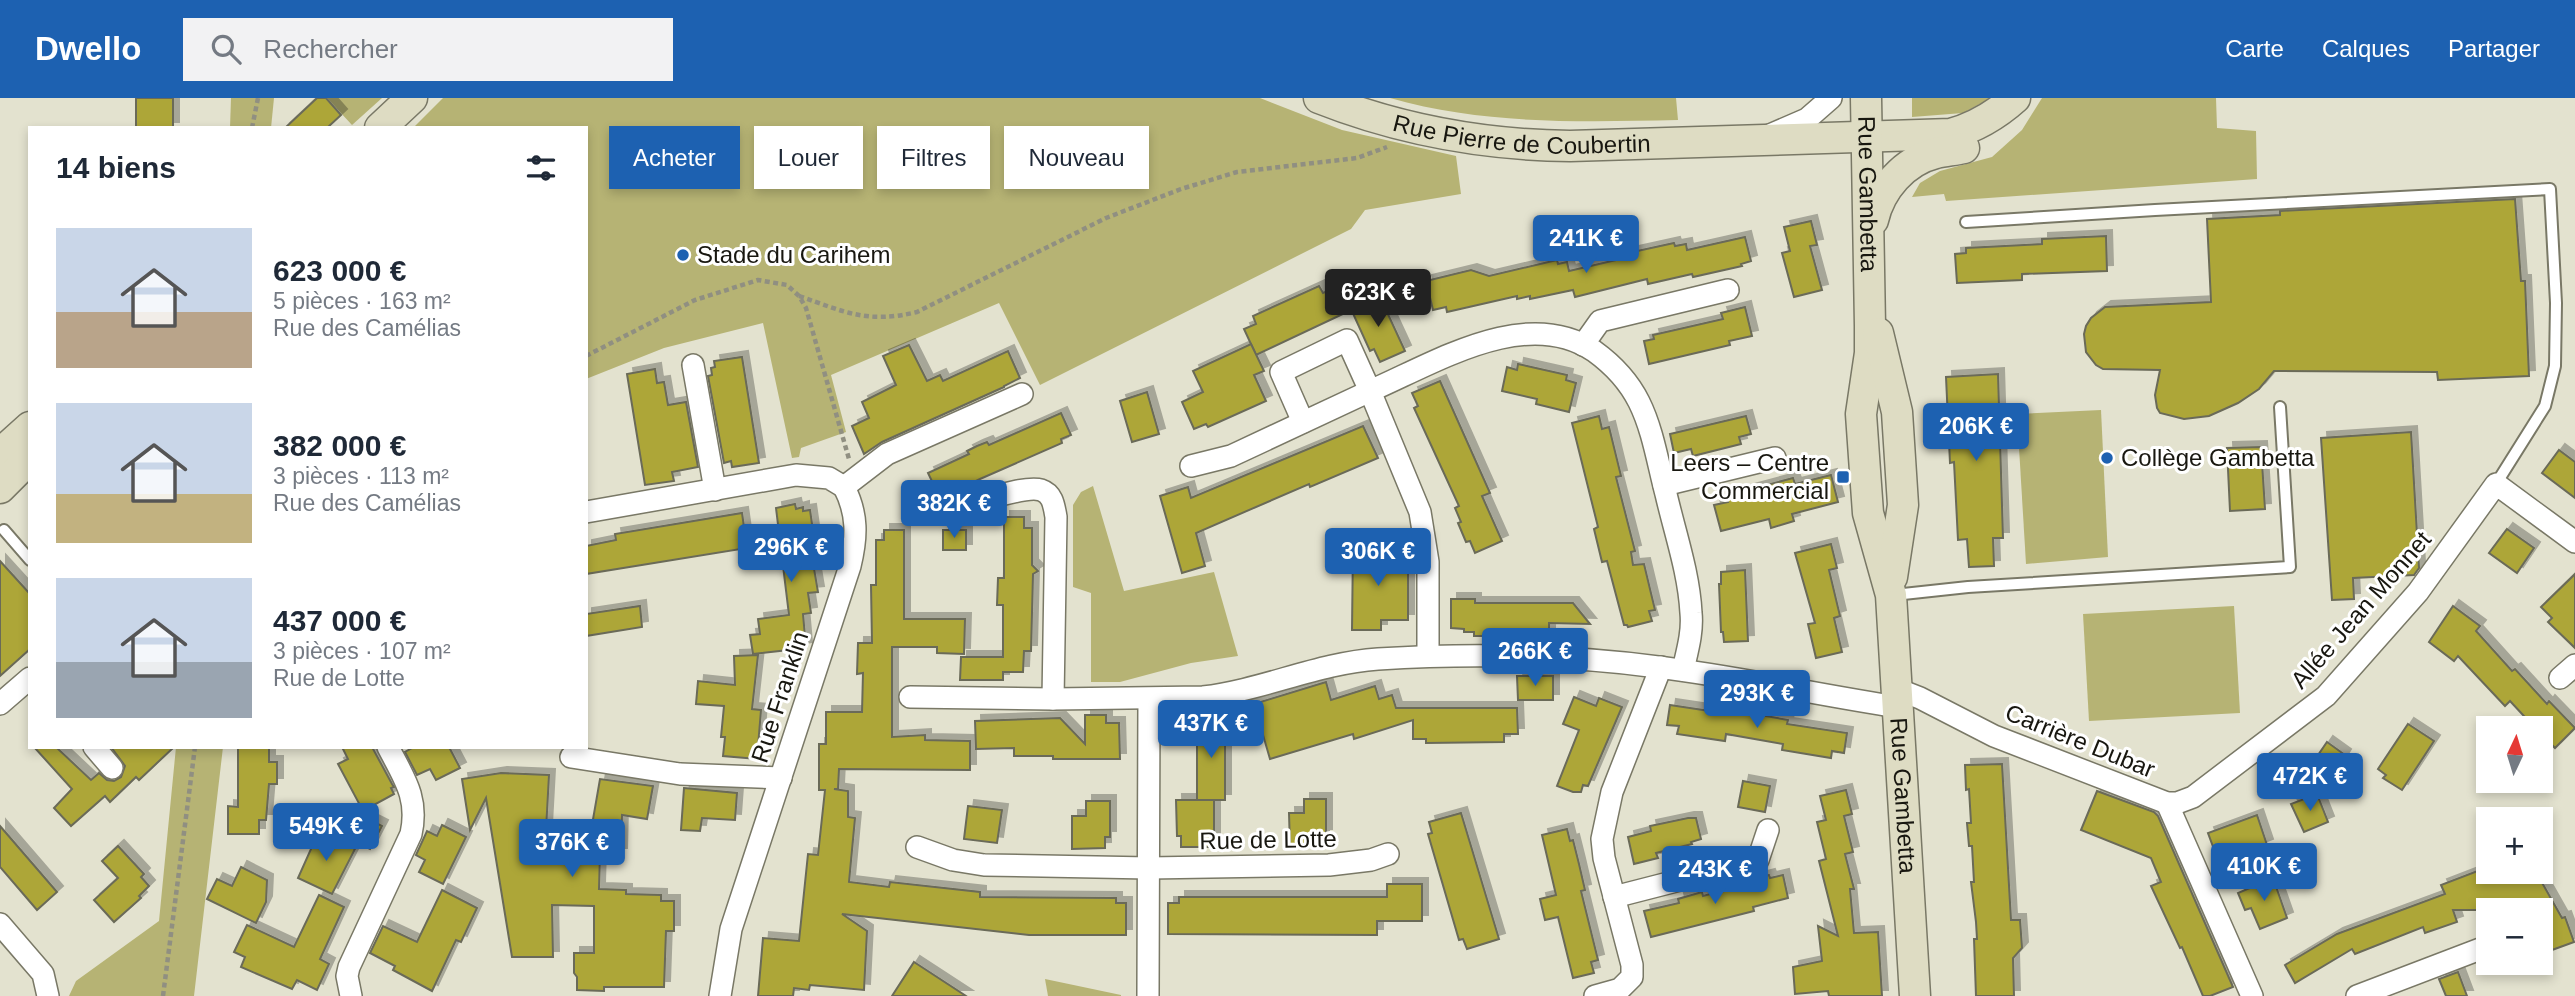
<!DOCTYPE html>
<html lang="fr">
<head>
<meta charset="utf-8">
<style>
	:root { --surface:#fff; --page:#f2f2f3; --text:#1f2937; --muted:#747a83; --accent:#1d61b1 }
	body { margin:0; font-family:Arial,sans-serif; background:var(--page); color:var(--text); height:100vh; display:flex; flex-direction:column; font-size:26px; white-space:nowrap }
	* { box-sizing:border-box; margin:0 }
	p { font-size:23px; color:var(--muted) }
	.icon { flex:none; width:38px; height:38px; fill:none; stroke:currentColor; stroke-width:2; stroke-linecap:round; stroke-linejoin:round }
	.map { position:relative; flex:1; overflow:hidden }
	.panel { position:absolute; left:28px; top:28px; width:560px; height:623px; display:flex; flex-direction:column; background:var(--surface); border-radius:0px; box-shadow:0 4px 10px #0003 }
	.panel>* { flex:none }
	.banner { position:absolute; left:609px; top:28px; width:665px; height:63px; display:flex; gap:14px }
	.needle { width:46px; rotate:4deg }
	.tools { position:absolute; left:2476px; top:618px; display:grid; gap:14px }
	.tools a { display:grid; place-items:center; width:77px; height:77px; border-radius:0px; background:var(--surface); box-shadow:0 4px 10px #0003; font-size:35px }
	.price { position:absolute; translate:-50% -60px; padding:0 16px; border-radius:7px; background:var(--accent); color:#fff; font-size:23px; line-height:46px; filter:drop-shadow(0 2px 4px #0008) }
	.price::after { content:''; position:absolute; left:50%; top:42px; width:21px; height:16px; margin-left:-10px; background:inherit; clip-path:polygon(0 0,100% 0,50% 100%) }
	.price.current { background:#222; color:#fff }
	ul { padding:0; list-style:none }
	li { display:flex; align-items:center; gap:21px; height:175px; padding:0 28px }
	li span { display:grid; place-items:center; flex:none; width:196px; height:140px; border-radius:0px; color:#555 }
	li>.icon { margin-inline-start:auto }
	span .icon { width:84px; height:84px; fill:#fffc; stroke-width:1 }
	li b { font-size:30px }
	h2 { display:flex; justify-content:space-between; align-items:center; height:84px; padding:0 28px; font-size:30px }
	.pill { padding:0 24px; border-radius:0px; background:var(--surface); box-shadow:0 4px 10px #0003; font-size:24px; line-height:63px }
	.pill.current { background:var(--accent); color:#fff }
	header { display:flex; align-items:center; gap:42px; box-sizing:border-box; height:98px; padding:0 35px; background:var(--accent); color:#fff }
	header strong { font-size:33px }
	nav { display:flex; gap:38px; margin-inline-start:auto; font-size:24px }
	.search { width:490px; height:63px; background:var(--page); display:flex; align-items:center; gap:18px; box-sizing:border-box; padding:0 24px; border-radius:0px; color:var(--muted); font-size:26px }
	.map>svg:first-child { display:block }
</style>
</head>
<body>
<header>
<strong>Dwello</strong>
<div class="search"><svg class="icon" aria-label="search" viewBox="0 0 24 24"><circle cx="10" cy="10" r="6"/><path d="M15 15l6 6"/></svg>Rechercher</div>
<nav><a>Carte</a><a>Calques</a><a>Partager</a></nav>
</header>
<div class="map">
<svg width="2575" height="898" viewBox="0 0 2575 898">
	<defs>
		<filter id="shadow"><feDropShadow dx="6" dy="-6" stdDeviation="0" flood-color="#0004"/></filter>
	</defs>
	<rect width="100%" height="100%" fill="#e3e2cf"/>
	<!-- green -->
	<g fill="#b6b374">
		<path d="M231,0H274L271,30H230Z"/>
		<path d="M327,0H382L352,27Z"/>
		<path d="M443,0H1260L1342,32L1456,58L1461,96L1365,112L1351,131L1040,287L999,205L831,277L846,334L801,350L799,359L792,360L763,225L664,250L586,281V30H413Z"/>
		<path d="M1390,0H1676L1678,22C1581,24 1484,27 1390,0Z"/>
		<path d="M1912,0H1991L1963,15L1912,19Z"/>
		<path d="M2042,0H2216L2217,30L2256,33L2257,81L1946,103L1944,96L1912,99L1920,85L1940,73L1992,59L2022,32Z"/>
		<path d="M2101,312L2108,459L2026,466L2017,316Z"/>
		<path d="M1093,388L1124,493L1214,474L1238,558L1191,565L1120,584H1091V495L1073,489V407L1081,394Z"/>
		<path d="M2234,508L2240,615L2089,623L2083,516Z"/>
		<path d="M176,649H223L194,898H69L76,883L159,823Z"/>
		<path d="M1045,881L1121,897V898H1048Z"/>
	</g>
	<!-- building -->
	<g fill="#ada639" stroke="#6a6a58" stroke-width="2" filter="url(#shadow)">
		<rect x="136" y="0" width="37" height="30"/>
		<path d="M317,0H326L341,17L327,30H285Z"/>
		<path d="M2515,101L2521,183H2525L2529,278L2438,282L2437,274L2274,273L2259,291L2238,305L2209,318L2184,321L2160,315L2157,310L2155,297L2160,272L2103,271L2096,267L2086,254L2084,236L2086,228L2091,220L2105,209L2211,204L2207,121L2280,117V113Z"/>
		<path d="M1811,123L1817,147L1810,148L1822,192L1794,199L1782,155L1790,153L1784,129Z"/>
		<path d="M2106,138L2107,173L2022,176V182L1957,185L1955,156L1966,155V150L2042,146V141Z"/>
		<path d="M1745,139L1751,163L1741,166L1742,168L1693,179L1692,176L1648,186L1647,181L1575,199L1573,192L1530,201V198L1517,201V198L1447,214L1446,209L1433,212L1426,183L1471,172L1489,178L1557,162L1558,166L1567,164L1569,173L1629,159L1628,155L1674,145L1675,148L1686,146L1687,152Z"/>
		<path d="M1319,188L1323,195L1334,190L1345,215L1256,257L1244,231L1256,226L1253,218Z"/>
		<path d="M1380,199L1405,253L1380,264L1374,251L1370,253L1351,211Z"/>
		<path d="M1745,209L1752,238L1729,243L1730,247L1649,266L1644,243L1654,241L1653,237L1723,221L1721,215Z"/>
		<path d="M1251,246L1264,273L1254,277L1266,303L1208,329L1206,326L1194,331L1182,304L1203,294L1193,273Z"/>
		<path d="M909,247L927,283L940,277L943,283L1008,253L1020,280L1004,288V289L882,344L864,356L852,328L869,320L862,304L896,287L883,258Z"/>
		<path d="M742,259L759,365L732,369L731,363L724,365L708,278L712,277L711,270L715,269L714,263Z"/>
		<path d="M1518,266L1567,277L1566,282L1576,285L1569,314L1536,306L1537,301L1502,293L1507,269L1517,272Z"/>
		<path d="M655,271L657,285L664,284L668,307L686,304L698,369L672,374L674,383L645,387L627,276Z"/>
		<path d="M1998,276L2003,440H1993L1994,468L1969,469L1967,441L1958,442L1954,364L1950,365L1946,279Z"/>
		<path d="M1440,283L1490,395L1482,398L1502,443L1475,455L1470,443L1466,444L1458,425L1461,424L1455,410L1459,408L1414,310L1418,308L1412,295Z"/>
		<path d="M1147,294L1159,336L1132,344L1120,303Z"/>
		<path d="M1061,315L1071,337L1061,341L1062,345L980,381L960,391L962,394L939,398L928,375L969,356L967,353L977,348L987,344L989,347Z"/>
		<path d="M1599,318L1602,331L1609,329L1621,378L1616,379L1635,453L1631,454L1633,467L1644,466L1655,512L1649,513L1652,523L1628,529L1627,527H1624L1607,463L1602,464L1594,431L1598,429L1572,325Z"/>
		<path d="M1746,318L1751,336L1739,339L1741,346L1693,358L1691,351L1674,355L1670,336Z"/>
		<path d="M1363,328L1378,360L1310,389L1309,386L1196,435L1205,468L1182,475L1160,398L1188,389L1191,400Z"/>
		<path d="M2411,334L2419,470L2414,477L2353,480L2354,501L2332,502L2321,340Z"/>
		<path d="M2261,349L2265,411L2230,413L2227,350Z"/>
		<path d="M2559,352L2575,364V400L2542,375Z"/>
		<path d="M1831,377L1838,404L1792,416L1794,423L1771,430L1769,421L1721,433L1714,407L1728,404L1726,398L1793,380L1795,386Z"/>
		<path d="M795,406L796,411L803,409V413L810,412L814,440L809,441L818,494L808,495L811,515L803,516L806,550L753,556L750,537L760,536L758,521L789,517L776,410Z"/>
		<path d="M742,415L747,450L586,476V448L616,442L615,436Z"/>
		<path d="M1004,419H1024V430H1032V467L1038,473L1033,476L1031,553H1024L1023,574H1003V582H960L961,559H1003V507H997L998,480H1004Z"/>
		<path d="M2507,431L2534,450L2517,475L2489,455Z"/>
		<path d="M884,432H904V521H965L964,556L937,555V549H892V639L925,637V642L970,643V672L839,671L838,691H834L848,693V719L855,720L849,784L889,789L890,784L980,794V799L1116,800V805H1126V837H1029L842,816L867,833L864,892L810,887L809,892L794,890L793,898H758L763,840L799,843L808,756L818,757L825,692H819V646H826V614H862L863,575L857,576L858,545H872L871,487H876V442H884Z"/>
		<rect x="943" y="432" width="23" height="20"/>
		<path d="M1831,446L1837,470L1829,472L1840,518L1834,520L1842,554L1816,560L1808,526L1815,525L1795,455Z"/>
		<path d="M1353,447L1381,448V457L1408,458V522H1381V532H1352Z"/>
		<path d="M0,463L30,496V551L0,578Z"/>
		<path d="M1745,472L1748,543L1724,544L1723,534H1721L1719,486H1721V474Z"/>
		<path d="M2575,476V550L2548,524L2552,520L2541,509Z"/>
		<path d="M1451,501H1475V505H1573L1590,526L1549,525V535H1535L1534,538H1474V534H1464V531L1451,530Z"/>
		<path d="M640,508L642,529L586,538V516Z"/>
		<path d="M2453,508L2480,528L2476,533L2512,573L2515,571L2547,606L2549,603L2575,630L2555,650L2541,636V630H2535L2510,603L2505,608L2458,558L2454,563L2429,544Z"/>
		<path d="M758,557L752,611L761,612L757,661L723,658L725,639H721L724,608L696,606L698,583L735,587L734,558Z"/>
		<path d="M1517,578H1553V602H1518Z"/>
		<path d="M1326,584L1331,602L1375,588L1379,601L1392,597L1396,610H1517L1518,636H1504V644L1426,645V641H1413V622L1354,641L1353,636L1270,661L1259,623L1238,630L1232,609L1253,603L1254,606Z"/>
		<path d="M1574,599L1596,608L1599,600L1622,609L1588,688L1583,687L1581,694H1573L1557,688L1579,632L1563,626Z"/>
		<path d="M1670,607L1730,616V613L1760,617L1788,622L1787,626L1847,635L1844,655L1832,653L1831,660L1782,652L1783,646L1726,636L1725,643L1677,636L1679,628L1667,627Z"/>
		<path d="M1085,617H1106V625H1119L1120,661H1053V658H1014V650L976,651L975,623L1060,620L1085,646Z"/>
		<path d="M1225,621V702H1197V622Z"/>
		<path d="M2408,626L2434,643L2402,692L2383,680L2386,677L2378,671Z"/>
		<path d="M2327,644L2345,657L2333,676L2314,663Z"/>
		<path d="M34,649H56L91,682L99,675L107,682L114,683L121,679L125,668L111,649H174L139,682L136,679L110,704L105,698L71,728L54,710L72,691Z"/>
		<path d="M238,649L269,650V664H277V686H269L266,722H259V736H228V708L238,709Z"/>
		<path d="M342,649H372L392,686L394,689L391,690L394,696L363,713L338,666L348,661Z"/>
		<path d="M414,649H449L460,670L436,682L430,671L417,677L405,654Z"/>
		<path d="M2002,666L2011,822H2020L2022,850L2013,860L2014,898H1976L1974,841H1977L1976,824L1971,784H1974L1972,748H1969L1967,725H1971L1969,691L1966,692L1965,667Z"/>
		<path d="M501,675L549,677L546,732L591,733L600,681L653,688L647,721L622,717L621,756H600L599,791L626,792V796L661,797V803H674V833H666L664,889H604V893L577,892V879L574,875V855H594V808L552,807L553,859H512L486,700L470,732L462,681Z"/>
		<path d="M1743,683L1770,688L1765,714L1738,709Z"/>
		<path d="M684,690L737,695L735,722L702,720L700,733L681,732Z"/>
		<path d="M1846,692L1852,716L1844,718L1853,754L1845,756L1854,791H1850L1854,835L1878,834L1882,898H1829L1828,893L1795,896L1793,869L1822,863L1818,828L1838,838L1819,763L1826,761L1817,724L1826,722L1820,698Z"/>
		<path d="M2097,693L2154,714L2158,718L2233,889L2210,898H2203L2182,849L2180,850L2151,788L2161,784L2151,760L2081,732Z"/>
		<path d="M2317,696L2328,724L2304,734L2291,706Z"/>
		<path d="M1304,701H1326V737H1323V748L1290,749L1289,715H1304Z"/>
		<path d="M1176,702H1214V749H1181V738H1177Z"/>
		<path d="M1086,703H1110V739H1105V750L1072,751V718H1086Z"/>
		<path d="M968,708L1002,712L997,745L964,741Z"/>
		<path d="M1461,715L1499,841L1467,851L1463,841L1459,842L1428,736L1432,735L1429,724Z"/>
		<path d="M358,716L382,728L370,751L346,739Z"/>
		<path d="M2257,717L2267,747L2219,765L2208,735Z"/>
		<path d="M1688,720H1696L1701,741L1691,744L1692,746L1656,755L1658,760L1634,766L1628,739L1651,733L1650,728Z"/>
		<path d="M442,727L466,739L443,786L419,774L425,762L416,757L427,733L437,738Z"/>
		<path d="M0,728L57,794L37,812L0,769Z"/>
		<path d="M1567,731L1570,743L1573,742L1579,766L1585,792L1581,793L1598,862L1591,864L1594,875L1573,880L1558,819L1545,822L1540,801L1556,797L1542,737Z"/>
		<path d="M319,733L355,751L332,796L298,780Z"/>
		<path d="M118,748L144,776L141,779L149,788L139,798L141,800L114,824L94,802L118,780L102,763Z"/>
		<path d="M241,769L267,782L266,804L256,825L207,801L217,781L232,788Z"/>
		<path d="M2488,769V774H2536L2562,820L2565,819L2574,844L2541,856V812H2453L2457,824L2425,835L2423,829L2355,856L2352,851L2295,885L2285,867L2337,836L2445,796L2441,787Z"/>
		<path d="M1769,777L1770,780L1783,777L1788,800L1753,809L1754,813L1651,839L1644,813L1679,805L1678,801L1702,794L1703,798L1714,795L1715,801L1716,795L1747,787L1746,783Z"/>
		<path d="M2273,780L2287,820L2260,831L2251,810L2245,812L2238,795Z"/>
		<path d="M1387,786H1422V823H1377V837L1168,836V805H1179V799H1387Z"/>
		<path d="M442,792L477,810L461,844L456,842L432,893L393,872L395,868L370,855L383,828L417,844Z"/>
		<path d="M319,797L344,809L320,861L329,866L317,892L297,882L292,891L241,869L245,859L234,854L247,827L294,849Z"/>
		<path d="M914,864L966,898H892Z"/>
		<path d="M2458,874L2467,898H2446L2439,881Z"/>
	</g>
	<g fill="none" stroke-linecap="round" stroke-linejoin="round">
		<defs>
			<g id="lane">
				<path d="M1966,124L2155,112L2550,91L2556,205L2555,268L2545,308L2496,386"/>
				<path d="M4,432L30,462"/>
				<path d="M1894,497L1968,489L2290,469L2280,309"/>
			</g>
			<g id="street">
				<path d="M1770,37L1807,21L1831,0"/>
				<path d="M1583,247L1600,223L1728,192"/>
				<path d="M693,267L715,392"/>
				<path d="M1303,324L1281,274L1347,242L1370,293C1435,265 1526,207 1594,253C1612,266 1629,284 1639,304C1653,332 1658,366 1666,396C1675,435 1689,475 1691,515C1693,534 1687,554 1683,572"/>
				<path d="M1191,368L1231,358L1370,293L1420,414L1428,464V558"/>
				<path d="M1664,387L1775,360"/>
				<path d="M844,389L887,356L1022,296"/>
				<path d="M923,412C936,411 949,411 961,408C979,404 1025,387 1041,392C1053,396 1054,408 1056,419L1053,601"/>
				<path d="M586,414L796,377L829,380L844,389"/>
				<path d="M2560,580L2575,567"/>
				<path d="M1897,591L1920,600L1994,638L2167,705H2177L2193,699L2326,598L2418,494L2496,386L2575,444"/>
				<path d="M910,599L1053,601L1203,599C1263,592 1318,565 1378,561C1471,555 1566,557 1658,569C1739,579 1818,597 1898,609"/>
				<path d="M0,606L30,580"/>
				<path d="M94,649L112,670"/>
				<path d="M571,659L680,676L781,680"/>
				<path d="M2167,705L2252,898"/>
				<path d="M917,749L953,762L984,767L1149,770L1329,767L1371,762L1388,756"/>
				<path d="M1614,799L1758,762L1768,732"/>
				<path d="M0,826L43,876L48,898"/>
				<path d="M351,898L347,878L349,869L411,736C419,700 404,680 388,649"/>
				<path d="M720,898L731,831L850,468C857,439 858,416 844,389"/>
				<path d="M1148,898L1149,601"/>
				<path d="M1595,898L1620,891L1632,879V867L1604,760L1602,741L1612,694L1661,569"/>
				<path d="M2357,898L2488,848"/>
			</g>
			<g id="secondary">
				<path id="s1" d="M1319,0C1400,32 1484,47 1570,48L1951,36C1976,29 1996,17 2015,0"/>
				<path id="s2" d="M1866,0L1870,228V255L1861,316L1865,373L1868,415L1891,497L1915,898"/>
				<path d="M380,30L412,0"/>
				<path d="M1873,122C1880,91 1904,63 1936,55C1945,53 1955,52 1964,50"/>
				<path d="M1878,235L1897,314L1903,407L1892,479"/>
				<path d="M0,356L30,329"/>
				<path d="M0,390L30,360"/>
			</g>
		</defs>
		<!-- lane casing -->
		<use href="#lane" stroke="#797866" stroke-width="14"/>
		<!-- street casing -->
		<use href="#street" stroke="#797866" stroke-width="24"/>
		<!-- secondary casing -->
		<use href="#secondary" stroke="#797866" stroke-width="33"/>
		<!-- path -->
		<g stroke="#908f81" stroke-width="4.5" stroke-dasharray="5 3.5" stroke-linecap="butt">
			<path d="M252,30L258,0"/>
			<path d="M799,198C845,214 867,226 917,214L1106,120L1181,91L1237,74L1357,60L1387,49"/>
			<path d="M586,258L695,202L758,182L787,187L799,198L806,210L849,361"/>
			<path d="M163,898L195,649"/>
		</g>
		<!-- lane -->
		<use href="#lane" stroke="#fff" stroke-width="10"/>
		<!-- street -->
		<use href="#street" stroke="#fff" stroke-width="21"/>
		<!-- secondary -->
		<use href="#secondary" stroke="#dedcc3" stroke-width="30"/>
	</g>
	<!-- markers -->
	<g fill="#1d61b1" stroke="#fff" stroke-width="2.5">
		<circle cx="683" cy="157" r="7"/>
		<circle cx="2107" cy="360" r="7"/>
		<rect x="1836" y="372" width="14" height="14" rx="3.5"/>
	</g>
	<g text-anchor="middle" stroke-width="6" stroke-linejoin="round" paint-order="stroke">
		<!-- street labels -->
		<g font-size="24" fill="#181710" stroke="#fff">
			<text dy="8" stroke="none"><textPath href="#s1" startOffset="208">Rue Pierre de Coubertin</textPath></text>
			<text dy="8" stroke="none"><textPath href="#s2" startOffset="96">Rue Gambetta</textPath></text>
			<text transform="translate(2361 512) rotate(-49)" y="8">Allée Jean Monnet</text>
			<text transform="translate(780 599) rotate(-72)" y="8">Rue Franklin</text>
			<text transform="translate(2080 643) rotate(22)" y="8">Carrière Dubar</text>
			<text dy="8" stroke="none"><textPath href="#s2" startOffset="702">Rue Gambetta</textPath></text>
			<text transform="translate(1268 742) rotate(-1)" y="8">Rue de Lotte</text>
		</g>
		<!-- poi labels -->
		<g font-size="24" fill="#181710" stroke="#fff" text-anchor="start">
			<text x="697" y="165">Stade du Carihem</text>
			<text x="2121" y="368">Collège Gambetta</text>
			<text x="1829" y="373" text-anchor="end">Leers – Centre<tspan x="1829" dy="28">Commercial</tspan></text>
		</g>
	</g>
</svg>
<div class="tools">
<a><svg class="needle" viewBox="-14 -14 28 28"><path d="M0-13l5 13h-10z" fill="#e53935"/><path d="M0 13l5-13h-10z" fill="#747a83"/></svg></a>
<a>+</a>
<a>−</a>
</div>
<b class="price" style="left:1586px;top:177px">241K €</b>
<b class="price current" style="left:1378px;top:231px">623K €</b>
<b class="price" style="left:1976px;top:365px">206K €</b>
<b class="price" style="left:954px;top:442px">382K €</b>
<b class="price" style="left:791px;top:486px">296K €</b>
<b class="price" style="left:1378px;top:490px">306K €</b>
<b class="price" style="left:1535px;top:590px">266K €</b>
<b class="price" style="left:1757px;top:632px">293K €</b>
<b class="price" style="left:1211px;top:662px">437K €</b>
<b class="price" style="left:2310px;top:715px">472K €</b>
<b class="price" style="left:326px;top:765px">549K €</b>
<b class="price" style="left:572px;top:781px">376K €</b>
<b class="price" style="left:2264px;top:805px">410K €</b>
<b class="price" style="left:1715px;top:808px">243K €</b>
<div class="banner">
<a class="pill current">Acheter</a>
<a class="pill">Louer</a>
<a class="pill">Filtres</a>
<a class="pill">Nouveau</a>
</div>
<section class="panel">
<h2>14 biens<svg class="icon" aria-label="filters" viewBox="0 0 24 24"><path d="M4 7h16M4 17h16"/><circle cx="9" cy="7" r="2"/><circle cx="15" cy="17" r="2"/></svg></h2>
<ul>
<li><span style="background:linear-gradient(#c9d6e8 60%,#b9a48a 0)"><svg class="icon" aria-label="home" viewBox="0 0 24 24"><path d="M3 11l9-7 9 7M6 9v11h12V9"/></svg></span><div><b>623 000 €</b><p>5 pièces · 163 m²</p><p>Rue des Camélias</p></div></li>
<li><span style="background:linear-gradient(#c9d6e8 65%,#c2b280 0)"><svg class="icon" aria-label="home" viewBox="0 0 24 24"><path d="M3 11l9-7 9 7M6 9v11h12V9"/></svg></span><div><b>382 000 €</b><p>3 pièces · 113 m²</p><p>Rue des Camélias</p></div></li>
<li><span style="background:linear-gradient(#c9d6e8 60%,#9aa5b1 0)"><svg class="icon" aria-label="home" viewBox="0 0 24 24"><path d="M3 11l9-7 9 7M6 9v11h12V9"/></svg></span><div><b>437 000 €</b><p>3 pièces · 107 m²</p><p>Rue de Lotte</p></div></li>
</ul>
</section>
</div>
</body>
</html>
